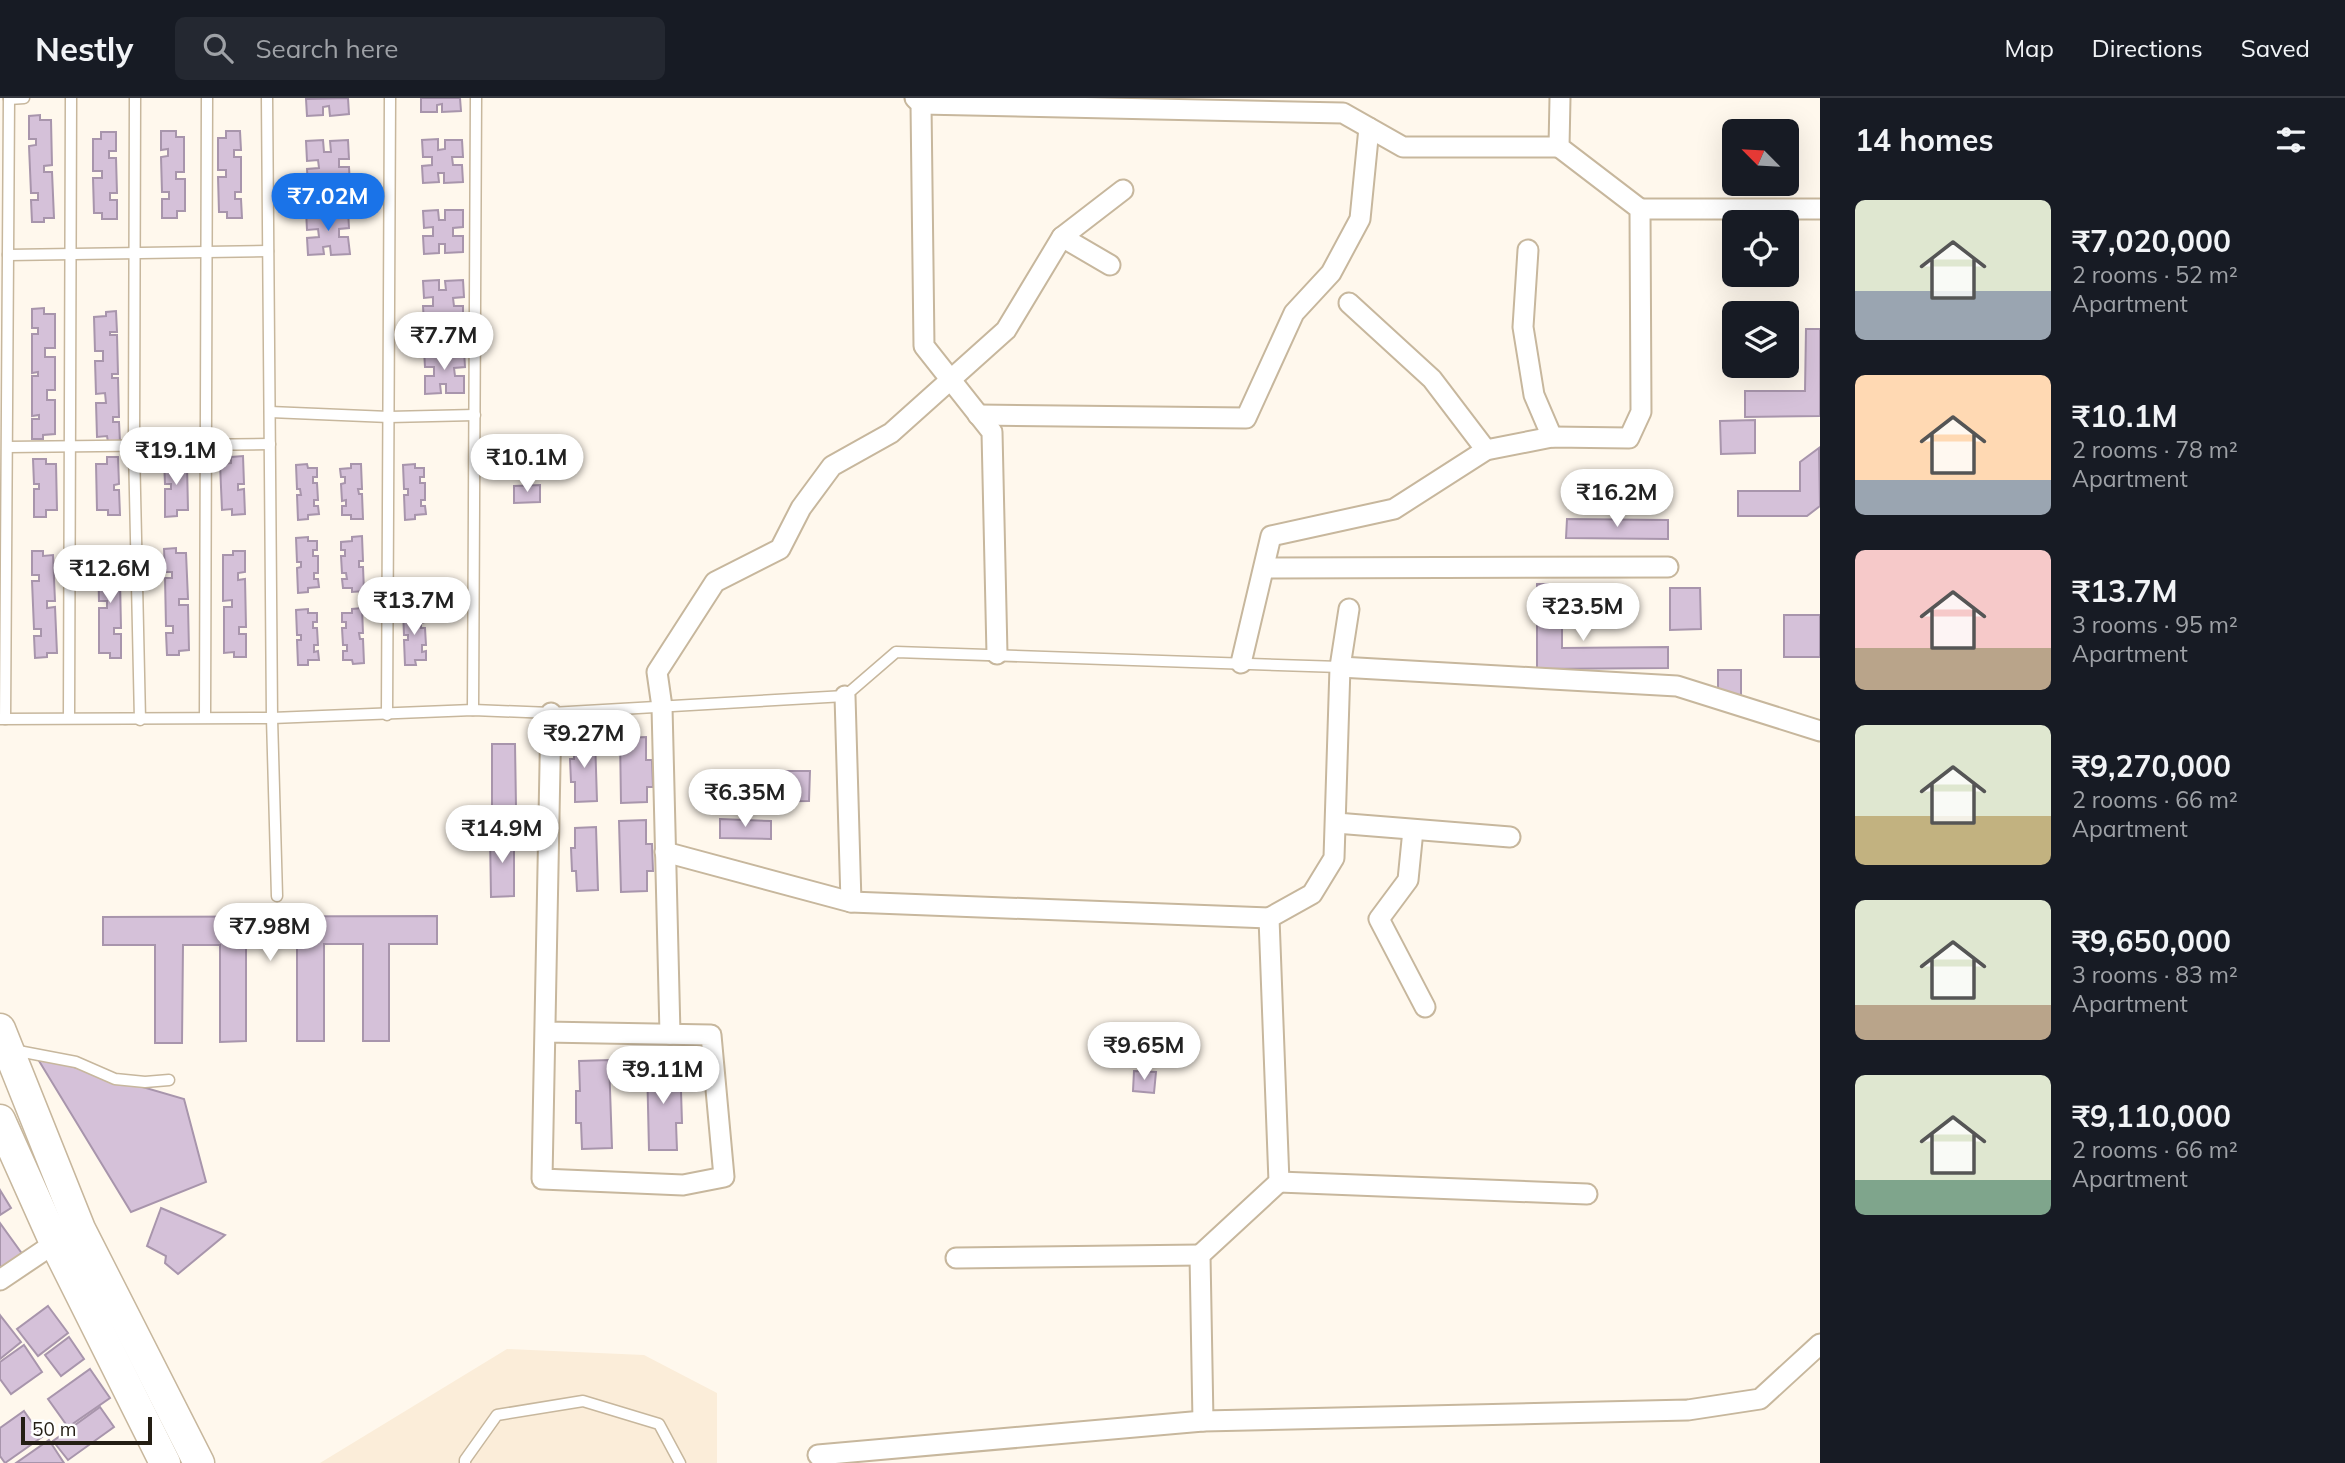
<!DOCTYPE html>
<html lang="en">
<head>
<meta charset="utf-8">
<style>
	:root { --surface:#171b24; --page:#242831; --text:#f1f3f6; --muted:#9ea1a6; --line:#363941; --accent:#1a73e8 }
	body { margin:0; font-family:Mulish,sans-serif; background:var(--page); color:var(--text); height:100vh; display:flex; flex-direction:column; font-size:26px; white-space:nowrap }
	* { box-sizing:border-box; margin:0 }
	p { font-size:23px; color:var(--muted) }
	.icon { flex:none; width:38px; height:38px; fill:none; stroke:currentColor; stroke-width:2; stroke-linecap:round; stroke-linejoin:round }
	.map { position:relative; flex:1; overflow:hidden }
	.drawer { display:flex; flex-direction:column; background:var(--surface); width:525px }
	.drawer>* { flex:none }
	.needle { width:46px; rotate:294deg }
	.buttons { position:absolute; left:1722px; top:21px; display:grid; gap:14px }
	.buttons a { display:grid; place-items:center; width:77px; height:77px; border-radius:10px; background:var(--surface); box-shadow:0 7px 28px #0002; font-size:35px }
	.scale { position:absolute; left:21px; bottom:18px; width:131px; box-sizing:border-box; padding-left:7px; border:4px solid #241e14; border-top:0; font-size:19px; line-height:24px; white-space:nowrap; color:#241e14; -webkit-text-stroke:5px #fff; paint-order:stroke }
	.price { position:absolute; translate:-50% -60px; padding:0 16px; border-radius:24px; background:#fff; color:#222; font-size:23px; line-height:46px; filter:drop-shadow(0 2px 4px #0008) }
	.price::after { content:''; position:absolute; left:50%; top:42px; width:21px; height:16px; margin-left:-10px; background:inherit; clip-path:polygon(0 0,100% 0,50% 100%) }
	.price.selected { background:var(--accent); color:#fff }
	ul { padding:0; list-style:none }
	li { display:flex; align-items:center; gap:21px; height:175px; padding:0 35px }
	li span { display:grid; place-items:center; flex:none; width:196px; height:140px; border-radius:10px; color:#555 }
	li>.icon { margin-inline-start:auto }
	span .icon { width:84px; height:84px; fill:#fffc; stroke-width:1 }
	li b { font-size:30px }
	h2 { display:flex; justify-content:space-between; align-items:center; height:84px; padding:0 35px; font-size:30px }
	header { display:flex; align-items:center; gap:42px; box-sizing:border-box; height:98px; padding:0 35px; background:var(--surface); border-bottom:2px solid var(--line) }
	header strong { font-size:33px }
	nav { display:flex; gap:38px; margin-inline-start:auto; font-size:24px }
	.search { width:490px; height:63px; background:var(--page); display:flex; align-items:center; gap:18px; box-sizing:border-box; padding:0 24px; border-radius:10px; color:var(--muted); font-size:26px }
	main { display:flex; flex:1; min-height:0 }
	.map>svg:first-child { display:block }
</style>
</head>
<body>
<header>
<strong>Nestly</strong>
<div class="search"><svg class="icon" aria-label="search" viewBox="0 0 24 24"><circle cx="10" cy="10" r="6"/><path d="M15 15l6 6"/></svg>Search here</div>
<nav><a>Map</a><a>Directions</a><a>Saved</a></nav>
</header>
<main>
<div class="map">
<svg width="1820" height="1365" viewBox="0 0 1820 1365">
	<rect width="100%" height="100%" fill="#fff8ed"/>
	<!-- industrial -->
	<path fill="#fbedd9" d="M507,1251L644,1257L717,1295V1365H320Z"/>
	<!-- building -->
	<g fill="#d5c1d9" stroke="#a895ac" stroke-width="2">
		<path d="M348,0L349,16L330,18L329,8L323,9V17L307,18L306,1Z"/>
		<path d="M421,0H460L461,13L442,14V6L437,7V14H421Z"/>
		<path d="M40,17V22H51L52,67L44,68V74H52L54,120H44V124H32L31,102H38V95H31L29,48L36,47V41H29V18Z"/>
		<path d="M161,33H176V39H184V74H176V81H185V113H177V120H162V101H169V94H162L161,59L168,58V51L161,52Z"/>
		<path d="M226,33H240L241,52H234V59H241V94H235V101H241L242,120H227V114H219L218,79H226V72H218V40H226Z"/>
		<path d="M101,34H116V53H109V60H116L117,95H110V102H117V121H102V115H94L93,80H102V73H93V41H101Z"/>
		<path d="M438,41V52L445,51V42H462L463,59H452L453,67H462L463,84L444,85V75H438L439,84L423,85L422,68L432,67V59H423L422,42Z"/>
		<path d="M323,42L324,54H331L330,43L348,42L349,61H339V69H349L350,87L331,88L330,79H323L324,87L308,88L307,71L319,70L318,62L307,63L306,43Z"/>
		<path d="M323,112L324,124H331L330,113L348,112L349,130L339,131V139H348L350,156L331,157L330,148L323,149L324,156L308,157L307,140L319,139L318,131L307,132L306,113Z"/>
		<path d="M438,112L439,122H445V112H463V129L453,130V138H463V154L445,155V146H439V155L424,156L423,138H433V129L424,130L423,113Z"/>
		<path d="M439,182V192H446L445,183L463,182L464,199L453,200L454,208H463V225H445V216H439L440,225L424,226L423,208H433V199L424,200L423,183Z"/>
		<path d="M44,210V216H55V250H45V259H55V292H47V302H55V336L43,337V341H32V321H39V317L32,318V278H38V274L32,275V236H38V230H32V211Z"/>
		<path d="M116,213L117,234H110V237H117L118,276H112V280H118L119,319H113V324H119L120,344H108L107,338L97,339L96,305H106L105,295L96,296L95,263H103V253H95L94,219L106,218V214Z"/>
		<path d="M1806,231H1820V318L1745,319V293H1805Z"/>
		<path d="M424,252H440V262H447V253L464,252L465,269L454,270L455,278H464V295H446V286H440L441,295L425,296V278H434V269H425Z"/>
		<path d="M1755,322V355L1721,356L1720,323Z"/>
		<path d="M1819,350L1820,408L1807,418H1738V393H1800V364Z"/>
		<path d="M243,358L244,386H238V392L244,391L245,416L232,417V411L222,412L220,366L231,365V359Z"/>
		<path d="M107,359H118L119,386L114,387V392H119L120,417H108V412H97L96,366H107Z"/>
		<path d="M33,361H46V366H56L57,412H46V419H34V391H39V386H34Z"/>
		<path d="M164,361H177V366H187L188,412H177V418L165,419V391H171V386H165Z"/>
		<path d="M307,366L308,370H317V379H313V385H317L318,402H314V408H318L319,416L308,417V421L298,422L297,397H301L300,391H297L296,367Z"/>
		<path d="M351,366H361L362,391H358L359,396H362L363,421H351V417H342V408H346V402L342,403L341,386L345,385V379H341L340,371L351,370Z"/>
		<path d="M415,366V370H424V379H420V385H425V402H421V408H425L426,416L415,417V421L405,422L404,397H408V391H404L403,367Z"/>
		<path d="M540,387V404L514,405V388Z"/>
		<path d="M1567,421L1668,422V441L1566,440Z"/>
		<path d="M362,438L363,463H359V469H363L364,493L352,494V490H343L342,481H347L346,475H342L341,458H345V452H341V444L352,443V439Z"/>
		<path d="M308,439V443H317V452H313V458H318V475H314V481H318L319,489L308,490V494L298,495L297,470L301,469V464H297L296,440Z"/>
		<path d="M176,450V455H186L188,501H179V507H188L189,552L179,553V557H167L166,535H173V528H166L165,480H172V474H165L164,451Z"/>
		<path d="M32,453H43V458L53,457L55,503H47V510L55,509L57,555H47V559L35,560L34,538H41V531H34L32,483H39V477H32Z"/>
		<path d="M108,453H120V475H114V482H120L121,530H114V536H121V560H110V555H99V510H107V503H99L98,458H108Z"/>
		<path d="M233,453H245V474L238,475V482L245,481L246,529H239V536H246V559H234V554L224,555V509H232V502L223,503V457H233Z"/>
		<path d="M1537,486H1562V550L1668,549V570L1537,571Z"/>
		<path d="M1670,490H1700L1701,531L1670,532Z"/>
		<path d="M362,510L363,535H359L360,541H363L364,565L353,566L352,562H343V553H347V547H343L342,530H346V524H342V515H352V511Z"/>
		<path d="M308,511V515H317V524H313V530H317L318,547H314V554L318,553L319,562H308V567H298L297,542H301V537H297L296,512Z"/>
		<path d="M403,512H415V516L424,515L425,524L421,525V530H425L426,547H422V554L426,553V562H415L416,567H405L404,542H408V537H404Z"/>
		<rect x="1784" y="517" width="36" height="42"/>
		<rect x="1718" y="572" width="23" height="25"/>
		<path d="M646,639V662H652L653,689H647V704L621,705L620,640Z"/>
		<path d="M595,640L597,703L575,704V684H571L570,661H574V641Z"/>
		<path d="M492,646H515L516,709L492,710Z"/>
		<path d="M723,673H810L809,703L723,704Z"/>
		<path d="M720,721L771,723V741L720,740Z"/>
		<path d="M646,722V746H652L653,773H647V793L621,794L619,723Z"/>
		<path d="M596,729L598,792L577,793L576,773H572L571,750H575V730Z"/>
		<path d="M490,736H514V798L491,799Z"/>
		<path d="M437,818V846H389V943H363V846H324V943H297V846L246,847V943L220,944V847H183L182,945H155V847H103V819Z"/>
		<path d="M36,958L184,1001L206,1084L131,1114Z"/>
		<path d="M609,962L612,1050L582,1051L581,1025H576V993H580L579,963Z"/>
		<path d="M675,964L676,993H681L682,1025H676L677,1052H649L647,965Z"/>
		<path d="M1134,973L1156,974L1154,995L1133,993Z"/>
		<path d="M0,1092L11,1110L0,1117Z"/>
		<path d="M161,1110L225,1137L178,1176L165,1165L166,1158L147,1148Z"/>
		<path d="M0,1125L23,1157L0,1174Z"/>
		<path d="M48,1208L68,1235L38,1258L17,1231Z"/>
		<path d="M0,1217L21,1244L0,1261Z"/>
		<path d="M69,1239L84,1261L61,1278L45,1257Z"/>
		<path d="M24,1247L42,1274L11,1296L0,1281V1264Z"/>
		<path d="M90,1271L110,1300L68,1329L48,1301Z"/>
		<path d="M100,1309L114,1329L68,1362L53,1343Z"/>
		<path d="M24,1313L42,1339L5,1365L0,1358V1330Z"/>
		<path d="M49,1342L64,1365H16Z"/>
	</g>
	<g fill="none" stroke-linecap="round" stroke-linejoin="round">
		<defs>
			<g id="lane">
				<path d="M135,0L134,349L140,622"/>
				<path d="M267,0L272,620L277,798"/>
				<path d="M9,1L24,0"/>
				<path d="M8,157L268,153"/>
				<path d="M270,314L389,319L475,317"/>
				<path d="M8,349L270,346"/>
				<path d="M473,612L476,0"/>
				<path d="M387,617L390,0"/>
				<path d="M205,618L207,0"/>
				<path d="M69,620L71,0"/>
				<path d="M0,621L272,620L473,612L551,615L845,598L896,554L1340,569"/>
				<path d="M5,621L9,0"/>
				<path d="M13,952L76,964L115,981L145,984L169,982"/>
				<path d="M465,1365V1362L497,1317L583,1303L659,1326L680,1365"/>
			</g>
			<g id="street">
				<path d="M915,0L921,6L924,248L992,334L997,556"/>
				<path d="M921,6L1343,15L1403,49H1559"/>
				<path d="M1640,111H1820"/>
				<path d="M1062,139L1110,167"/>
				<path d="M1528,152L1523,229L1534,297L1552,339"/>
				<path d="M1349,205L1432,281L1486,352"/>
				<path d="M978,317L1246,320L1294,215L1331,175L1360,121L1369,30"/>
				<path d="M1265,470L1668,469"/>
				<path d="M1241,565L1271,438L1394,411L1486,352L1552,339L1629,340L1641,314L1640,111L1559,49L1560,0"/>
				<path d="M1340,569L1677,588L1820,633"/>
				<path d="M845,598L851,804"/>
				<path d="M1336,725L1510,739"/>
				<path d="M1413,732L1408,782L1379,821L1425,909"/>
				<path d="M665,754L851,804L1269,820"/>
				<path d="M545,934L711,937L724,1079L683,1087L542,1081L551,615"/>
				<path d="M670,936L662,609L657,574L715,484L780,451L801,410L832,368L891,335L1006,232L1062,139L1123,92"/>
				<path d="M1279,1084L1587,1096"/>
				<path d="M956,1160L1200,1157"/>
				<path d="M0,1182L55,1145"/>
				<path d="M1203,1323L1200,1157L1279,1084L1269,820L1312,796L1334,760L1340,569L1349,511"/>
				<path d="M818,1357L1203,1323L1688,1312L1760,1301L1820,1246"/>
			</g>
			<g id="primary">
				<path d="M0,931L80,1131L199,1365"/>
				<path d="M0,1022L55,1145L165,1365"/>
			</g>
		</defs>
		<!-- lane casing -->
		<use href="#lane" stroke="#c7b79d" stroke-width="13"/>
		<!-- street casing -->
		<use href="#street" stroke="#c7b79d" stroke-width="23"/>
		<!-- primary casing -->
		<use href="#primary" stroke="#c7b79d" stroke-width="33"/>
		<!-- lane -->
		<use href="#lane" stroke="#fff" stroke-width="10"/>
		<!-- street -->
		<use href="#street" stroke="#fff" stroke-width="19"/>
		<!-- primary -->
		<use href="#primary" stroke="#fff" stroke-width="30"/>
	</g>
</svg>
<div class="buttons">
<a><svg class="needle" viewBox="-14 -14 28 28"><path d="M0-13l5 13h-10z" fill="#e53935"/><path d="M0 13l5-13h-10z" fill="#9ea1a6"/></svg></a>
<a><svg class="icon" aria-label="locate" viewBox="0 0 24 24"><circle cx="12" cy="12" r="6"/><path d="M12 2v4M12 18v4M2 12h4M18 12h4"/></svg></a>
<a><svg class="icon" aria-label="layers" viewBox="0 0 24 24"><path d="M12 4l9 5-9 5-9-5zM3 14l9 5 9-5"/></svg></a>
</div>
<div class="scale">50 m</div>
<b class="price selected" style="left:328px;top:135px">₹7.02M</b>
<b class="price" style="left:444px;top:274px">₹7.7M</b>
<b class="price" style="left:176px;top:389px">₹19.1M</b>
<b class="price" style="left:527px;top:396px">₹10.1M</b>
<b class="price" style="left:1617px;top:431px">₹16.2M</b>
<b class="price" style="left:110px;top:507px">₹12.6M</b>
<b class="price" style="left:414px;top:539px">₹13.7M</b>
<b class="price" style="left:1583px;top:545px">₹23.5M</b>
<b class="price" style="left:584px;top:672px">₹9.27M</b>
<b class="price" style="left:745px;top:731px">₹6.35M</b>
<b class="price" style="left:502px;top:767px">₹14.9M</b>
<b class="price" style="left:270px;top:865px">₹7.98M</b>
<b class="price" style="left:1144px;top:984px">₹9.65M</b>
<b class="price" style="left:663px;top:1008px">₹9.11M</b>
</div>
<section class="drawer">
<h2>14 homes<svg class="icon" aria-label="filters" viewBox="0 0 24 24"><path d="M4 7h16M4 17h16"/><circle cx="9" cy="7" r="2"/><circle cx="15" cy="17" r="2"/></svg></h2>
<ul>
<li><span style="background:linear-gradient(#dfe7d0 65%,#9aa5b1 0)"><svg class="icon" aria-label="home" viewBox="0 0 24 24"><path d="M3 11l9-7 9 7M6 9v11h12V9"/></svg></span><div><b>₹7,020,000</b><p>2 rooms · 52 m²</p><p>Apartment</p></div></li>
<li><span style="background:linear-gradient(#ffd9b3 75%,#9aa5b1 0)"><svg class="icon" aria-label="home" viewBox="0 0 24 24"><path d="M3 11l9-7 9 7M6 9v11h12V9"/></svg></span><div><b>₹10.1M</b><p>2 rooms · 78 m²</p><p>Apartment</p></div></li>
<li><span style="background:linear-gradient(#f6c9c9 70%,#b9a48a 0)"><svg class="icon" aria-label="home" viewBox="0 0 24 24"><path d="M3 11l9-7 9 7M6 9v11h12V9"/></svg></span><div><b>₹13.7M</b><p>3 rooms · 95 m²</p><p>Apartment</p></div></li>
<li><span style="background:linear-gradient(#dfe7d0 65%,#c2b280 0)"><svg class="icon" aria-label="home" viewBox="0 0 24 24"><path d="M3 11l9-7 9 7M6 9v11h12V9"/></svg></span><div><b>₹9,270,000</b><p>2 rooms · 66 m²</p><p>Apartment</p></div></li>
<li><span style="background:linear-gradient(#dfe7d0 75%,#b9a48a 0)"><svg class="icon" aria-label="home" viewBox="0 0 24 24"><path d="M3 11l9-7 9 7M6 9v11h12V9"/></svg></span><div><b>₹9,650,000</b><p>3 rooms · 83 m²</p><p>Apartment</p></div></li>
<li><span style="background:linear-gradient(#dfe7d0 75%,#7fa58c 0)"><svg class="icon" aria-label="home" viewBox="0 0 24 24"><path d="M3 11l9-7 9 7M6 9v11h12V9"/></svg></span><div><b>₹9,110,000</b><p>2 rooms · 66 m²</p><p>Apartment</p></div></li>
</ul>
</section>
</main>
</body>
</html>
